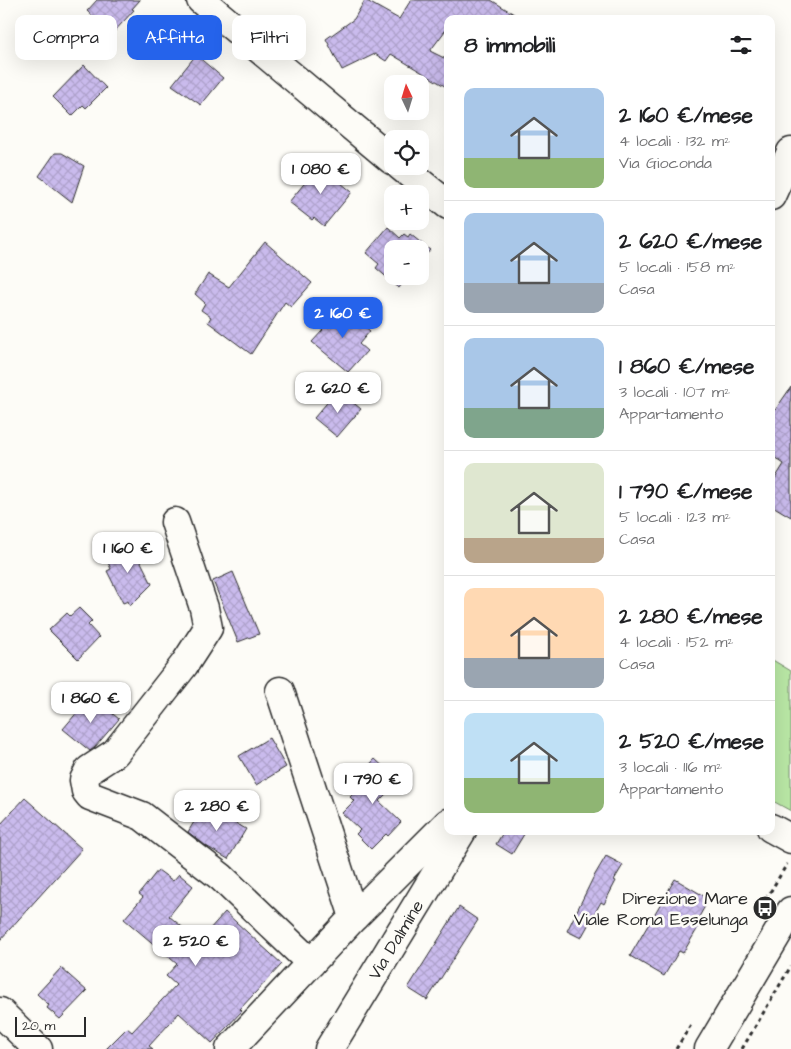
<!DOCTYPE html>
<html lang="it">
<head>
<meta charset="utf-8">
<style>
	:root { --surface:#fff; --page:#f6f6f6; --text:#202124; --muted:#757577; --line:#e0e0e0; --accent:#2563eb }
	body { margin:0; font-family:"Architects Daughter",sans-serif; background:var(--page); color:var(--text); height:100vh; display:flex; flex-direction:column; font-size:19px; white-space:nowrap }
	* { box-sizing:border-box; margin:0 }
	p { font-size:16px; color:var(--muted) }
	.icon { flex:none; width:28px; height:28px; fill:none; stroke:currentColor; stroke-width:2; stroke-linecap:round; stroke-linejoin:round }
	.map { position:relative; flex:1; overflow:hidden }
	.panel { position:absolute; left:444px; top:15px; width:331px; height:820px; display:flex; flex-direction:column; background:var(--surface); border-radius:10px; box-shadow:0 5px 20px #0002 }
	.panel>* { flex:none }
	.hud { position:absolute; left:15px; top:15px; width:354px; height:45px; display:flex; gap:10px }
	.needle { width:32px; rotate:356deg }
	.buttons { position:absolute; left:384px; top:75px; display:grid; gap:10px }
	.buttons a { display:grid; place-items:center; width:45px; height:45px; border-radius:10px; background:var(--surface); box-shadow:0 5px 20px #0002; font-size:25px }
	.scale { position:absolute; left:15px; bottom:12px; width:71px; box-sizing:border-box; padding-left:5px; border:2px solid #2b2b2b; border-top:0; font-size:14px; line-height:18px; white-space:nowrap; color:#2b2b2b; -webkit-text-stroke:4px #fdfcf7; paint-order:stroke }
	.price { position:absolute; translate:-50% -42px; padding:0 11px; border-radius:10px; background:#fff; color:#222; font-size:16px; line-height:32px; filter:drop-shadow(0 1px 2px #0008) }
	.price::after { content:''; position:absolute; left:50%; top:30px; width:15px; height:11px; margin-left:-8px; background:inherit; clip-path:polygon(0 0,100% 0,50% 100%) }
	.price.on { background:var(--accent); color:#fff }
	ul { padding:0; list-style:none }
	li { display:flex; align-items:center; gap:15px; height:125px; padding:0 20px }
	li+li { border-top:1px solid var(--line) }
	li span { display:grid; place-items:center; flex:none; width:140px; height:100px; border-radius:10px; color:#555 }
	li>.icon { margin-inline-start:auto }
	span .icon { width:60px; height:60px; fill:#fffc; stroke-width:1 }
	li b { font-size:21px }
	h2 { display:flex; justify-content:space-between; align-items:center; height:60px; padding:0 20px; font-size:21px }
	.chip { padding:0 18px; border-radius:10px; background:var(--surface); box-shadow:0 5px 20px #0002; font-size:18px; line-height:45px }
	.chip.on { background:var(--accent); color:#fff }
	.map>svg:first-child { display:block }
</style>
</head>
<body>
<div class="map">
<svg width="791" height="1049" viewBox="0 0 791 1049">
	<defs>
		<pattern id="building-cross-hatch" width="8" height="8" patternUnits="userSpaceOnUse" patternTransform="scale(1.25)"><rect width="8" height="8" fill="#cabbed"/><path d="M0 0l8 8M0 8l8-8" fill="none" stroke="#aea1cb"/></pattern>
	</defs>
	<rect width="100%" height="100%" fill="#fdfcf7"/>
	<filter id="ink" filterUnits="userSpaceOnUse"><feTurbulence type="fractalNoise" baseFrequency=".02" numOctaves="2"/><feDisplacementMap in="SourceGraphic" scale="10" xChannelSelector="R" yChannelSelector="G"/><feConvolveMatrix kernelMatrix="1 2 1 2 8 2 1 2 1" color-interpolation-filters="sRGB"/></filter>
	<g filter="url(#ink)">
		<!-- park -->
		<path fill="#b9e7a5" stroke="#728968" d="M771,659L791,671V811L771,800Z"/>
		<!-- building -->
		<g fill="url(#building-cross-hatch)" stroke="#2b2b2b">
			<path d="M97,0H140L132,9L134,10L112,34L87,11Z"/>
			<path d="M365,0L399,19L411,0H491L522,19H448V27L430,51L448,60V88L391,54L386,61L375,54L342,70L326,39L354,19Z"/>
			<path d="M196,55L223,78L201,105L172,85Z"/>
			<path d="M84,65L106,88L86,108L83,105L72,116L53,97Z"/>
			<path d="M55,153H62L84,166L72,202L39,176Z"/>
			<path d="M322,162L343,180L341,183L352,192L324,226L314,218L312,220L289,202Z"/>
			<path d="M388,227L400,238L404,234L408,237L410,234L430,250L420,262V249H392V276H408L399,288L376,268L379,264L366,253Z"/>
			<path d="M265,242L312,283L291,307L285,302L251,354L208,322L211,317L201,310L205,303L195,294L208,274L229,287Z"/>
			<path d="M341,306L370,331L359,344L367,351L348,372L312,342L323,330L321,329Z"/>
			<path d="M791,387V517L771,505V485L784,464L771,455V416Z"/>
			<path d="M338,390L361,409L337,437L314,418Z"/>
			<path d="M131,542L152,584L130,606L128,601L123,603L107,571L111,569L105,556Z"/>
			<path d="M233,572L259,634L238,642L213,581Z"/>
			<path d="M79,608L92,621L88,625L99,637L78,659L49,630L67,613L70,616Z"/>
			<path d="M91,696L119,719L95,747L90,751L63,729Z"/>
			<path d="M269,738L286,767L256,785L239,756Z"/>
			<path d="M375,759L399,781L379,801L401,822L388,836L386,834L371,849L356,834L360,830L342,813L354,801L350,797L364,783L358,777Z"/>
			<path d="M25,798L82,849L0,940V825Z"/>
			<path d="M204,805L246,829L228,859L206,846L188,832Z"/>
			<path d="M504,831H526L512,854L496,844Z"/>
			<path d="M606,856L623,865L614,880L616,881L604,904L601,902L581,938L567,931L593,878Z"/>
			<path d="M158,870L173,881L179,874L193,886L169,916L199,941L225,912L282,964L240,1009L242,1011L212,1043L179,1013L149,1046L153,1049H106L127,1028L132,1032L176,985L166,976L177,964L124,919L143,897L139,894Z"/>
			<path d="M675,879L709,899L695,924L699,926L683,953L679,951L664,976L630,956Z"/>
			<path d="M459,907L478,920L427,1000L408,988Z"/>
			<path d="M61,968L87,991L60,1019L47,1008L49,1005L37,994Z"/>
		</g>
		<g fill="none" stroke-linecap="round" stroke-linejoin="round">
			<defs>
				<g id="minor">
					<path d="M201,0L392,160"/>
					<path d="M400,166L448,205"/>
					<path d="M771,196L791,152"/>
					<path d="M175,522L204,608L208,628L184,665L115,753L89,770L84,780L86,791L90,796L142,816L221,877L311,963"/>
					<path d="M280,691L354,917"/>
					<path d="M771,828L791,839"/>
					<path d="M0,1012L38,1049"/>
					<path d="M230,1049L354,917L448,823"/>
					<path id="s1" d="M329,1049L462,831"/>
				</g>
				<path id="secondary" d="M709,1049L791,911"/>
			</defs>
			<!-- minor casing -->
			<use href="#minor" stroke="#2b2b2b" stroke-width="31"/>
			<!-- secondary casing -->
			<use href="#secondary" stroke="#2b2b2b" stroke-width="31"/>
			<!-- path -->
			<g stroke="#2b2b2b" stroke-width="3" stroke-dasharray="4 4" stroke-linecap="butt">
				<path d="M766,899L787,864"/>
				<path d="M676,1049L692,1023"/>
				<path d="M742,1049L791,966"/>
			</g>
			<!-- minor -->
			<use href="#minor" stroke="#fdfcf7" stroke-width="28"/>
			<!-- secondary -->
			<use href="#secondary" stroke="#fdfcf7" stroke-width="28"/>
		</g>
	</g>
	<!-- icons -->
	<defs>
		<symbol id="bus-disc" viewBox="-11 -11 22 22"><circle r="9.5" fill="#2b2b2b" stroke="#fdfcf7"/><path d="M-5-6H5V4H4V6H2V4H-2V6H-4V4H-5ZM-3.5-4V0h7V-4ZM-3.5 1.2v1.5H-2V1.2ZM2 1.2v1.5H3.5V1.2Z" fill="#fff"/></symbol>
	</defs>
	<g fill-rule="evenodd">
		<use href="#bus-disc" x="751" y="894" width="28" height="28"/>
	</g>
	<g text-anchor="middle" stroke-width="5" stroke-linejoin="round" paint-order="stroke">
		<!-- poi labels -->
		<g font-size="18" fill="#2b2b2b" stroke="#fdfcf7" text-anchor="end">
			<text x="748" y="904">Direzione Mare<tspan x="748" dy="21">Viale Roma Esselunga</tspan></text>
		</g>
		<!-- street labels -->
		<g font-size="18" fill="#2b2b2b" stroke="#fdfcf7">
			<text dy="6" stroke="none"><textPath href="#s1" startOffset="128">Via Dalmine</textPath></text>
		</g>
	</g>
</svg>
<div class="buttons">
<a><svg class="needle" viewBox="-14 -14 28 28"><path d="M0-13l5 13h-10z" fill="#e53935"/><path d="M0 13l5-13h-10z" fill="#757577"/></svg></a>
<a><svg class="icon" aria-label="locate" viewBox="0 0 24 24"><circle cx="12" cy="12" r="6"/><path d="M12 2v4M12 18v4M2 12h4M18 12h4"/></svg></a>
<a>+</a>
<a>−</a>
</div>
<div class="scale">20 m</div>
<b class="price" style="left:321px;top:195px">1 080 €</b>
<b class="price on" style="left:343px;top:339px">2 160 €</b>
<b class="price" style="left:338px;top:414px">2 620 €</b>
<b class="price" style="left:128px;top:574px">1 160 €</b>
<b class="price" style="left:91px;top:724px">1 860 €</b>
<b class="price" style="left:373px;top:805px">1 790 €</b>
<b class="price" style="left:217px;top:832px">2 280 €</b>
<b class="price" style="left:196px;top:967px">2 520 €</b>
<div class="hud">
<a class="chip">Compra</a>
<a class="chip on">Affitta</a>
<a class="chip">Filtri</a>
</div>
<section class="panel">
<h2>8 immobili<svg class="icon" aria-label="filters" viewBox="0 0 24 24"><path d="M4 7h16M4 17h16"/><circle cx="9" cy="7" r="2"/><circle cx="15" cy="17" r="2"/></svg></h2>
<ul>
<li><span style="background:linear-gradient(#a9c7e8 70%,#8fb573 0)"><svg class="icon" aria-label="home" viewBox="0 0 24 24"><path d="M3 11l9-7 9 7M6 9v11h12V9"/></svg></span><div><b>2 160 €/mese</b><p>4 locali · 132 m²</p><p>Via Gioconda</p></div></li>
<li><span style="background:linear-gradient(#a9c7e8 70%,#9aa5b1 0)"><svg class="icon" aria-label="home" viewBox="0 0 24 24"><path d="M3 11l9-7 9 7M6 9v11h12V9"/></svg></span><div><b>2 620 €/mese</b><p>5 locali · 158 m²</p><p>Casa</p></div></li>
<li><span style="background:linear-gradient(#a9c7e8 70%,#7fa58c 0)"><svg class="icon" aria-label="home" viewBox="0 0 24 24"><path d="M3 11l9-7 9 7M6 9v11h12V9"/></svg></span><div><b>1 860 €/mese</b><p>3 locali · 107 m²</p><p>Appartamento</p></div></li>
<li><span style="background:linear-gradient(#dfe7d0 75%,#b9a48a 0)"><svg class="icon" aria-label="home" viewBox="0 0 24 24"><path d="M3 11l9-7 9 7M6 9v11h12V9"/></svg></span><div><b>1 790 €/mese</b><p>5 locali · 123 m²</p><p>Casa</p></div></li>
<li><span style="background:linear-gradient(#ffd9b3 70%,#9aa5b1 0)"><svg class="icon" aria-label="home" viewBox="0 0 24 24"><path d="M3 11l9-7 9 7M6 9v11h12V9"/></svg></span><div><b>2 280 €/mese</b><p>4 locali · 152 m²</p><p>Casa</p></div></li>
<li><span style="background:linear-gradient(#bfe0f5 65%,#8fb573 0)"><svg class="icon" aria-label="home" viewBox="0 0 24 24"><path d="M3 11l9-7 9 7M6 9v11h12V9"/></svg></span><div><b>2 520 €/mese</b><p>3 locali · 116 m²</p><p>Appartamento</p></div></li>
</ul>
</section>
</div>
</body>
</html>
